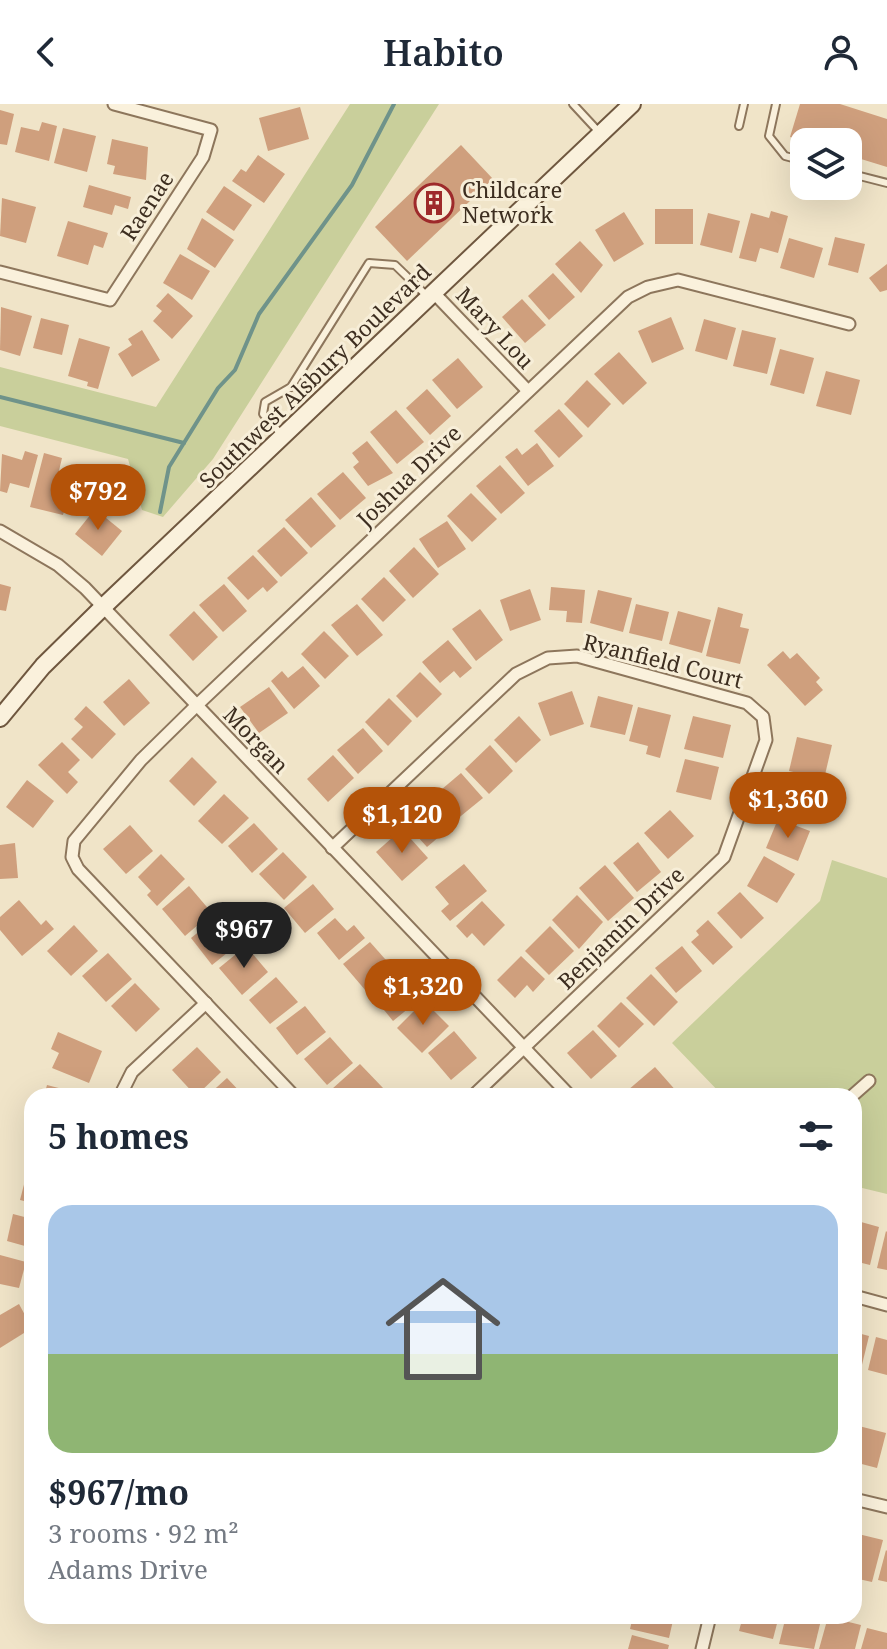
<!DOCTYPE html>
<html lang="en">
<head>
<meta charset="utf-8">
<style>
	:root { --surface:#fff; --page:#f6f6f7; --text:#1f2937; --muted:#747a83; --line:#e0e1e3; --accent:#b45309 }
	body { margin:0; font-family:"Noto Serif",serif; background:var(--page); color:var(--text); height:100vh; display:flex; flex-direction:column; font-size:30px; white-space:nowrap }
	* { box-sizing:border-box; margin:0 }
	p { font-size:26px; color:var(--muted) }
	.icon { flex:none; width:44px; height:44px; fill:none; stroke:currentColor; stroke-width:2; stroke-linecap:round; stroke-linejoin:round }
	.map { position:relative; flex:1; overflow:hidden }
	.panel { position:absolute; left:24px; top:984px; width:838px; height:536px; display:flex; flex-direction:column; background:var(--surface); border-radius:24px; box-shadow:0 8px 32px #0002 }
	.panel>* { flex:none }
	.tools { position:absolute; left:790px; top:24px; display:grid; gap:16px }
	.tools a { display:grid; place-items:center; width:72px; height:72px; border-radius:16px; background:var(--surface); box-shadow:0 8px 32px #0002; font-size:40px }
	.price { position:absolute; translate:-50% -68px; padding:0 18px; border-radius:28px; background:var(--accent); color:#fff; font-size:26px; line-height:52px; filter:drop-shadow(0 2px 4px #0008) }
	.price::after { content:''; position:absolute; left:50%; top:48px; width:24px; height:18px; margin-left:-12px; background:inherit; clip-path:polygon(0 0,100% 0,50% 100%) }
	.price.on { background:#222; color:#fff }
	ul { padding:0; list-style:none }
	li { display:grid; align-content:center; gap:16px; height:424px; padding:0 24px }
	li+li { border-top:2px solid var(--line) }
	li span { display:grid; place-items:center; height:248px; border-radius:24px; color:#555 }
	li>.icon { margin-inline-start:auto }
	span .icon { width:144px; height:144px; fill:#fffc; stroke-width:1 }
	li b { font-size:34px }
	h2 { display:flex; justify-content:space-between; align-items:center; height:96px; padding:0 24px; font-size:34px }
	header { display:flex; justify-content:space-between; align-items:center; height:104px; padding:0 24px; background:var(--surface); font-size:36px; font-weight:600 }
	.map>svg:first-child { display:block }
</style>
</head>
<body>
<header><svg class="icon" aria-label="back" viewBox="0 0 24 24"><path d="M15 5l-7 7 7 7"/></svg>Habito<svg class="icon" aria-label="person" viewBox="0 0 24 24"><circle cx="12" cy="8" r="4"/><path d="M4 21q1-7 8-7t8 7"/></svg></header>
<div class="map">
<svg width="887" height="1545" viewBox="0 0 887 1545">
	<rect width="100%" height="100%" fill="#f0e4c8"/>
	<!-- green -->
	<g fill="#c9cf9b">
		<path d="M350,0H439L213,355L163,413L142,406L128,355L0,322V263L156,303Z"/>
		<path d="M832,756L887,774V1090L854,1082V992H723L672,939L820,797Z"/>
	</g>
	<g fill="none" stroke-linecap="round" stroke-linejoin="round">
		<!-- stream -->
		<g stroke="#6f938a" stroke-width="4">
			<path d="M0,293L184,339"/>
			<path d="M160,408L169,363L218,284L235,266L259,210L352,81L394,0"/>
		</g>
	</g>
	<!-- building -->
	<g fill="#cf9f7d">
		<path d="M800,0H840L887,15V63L848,51V38H807L790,33Z"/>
		<path d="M300,3L309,35L268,47L259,14Z"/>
		<path d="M0,6L14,10L7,41L0,40Z"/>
		<path d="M42,18L57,22L49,57L15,48L21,23L39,27Z"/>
		<path d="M63,24L96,32L87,68L54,59Z"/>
		<path d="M112,35L148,43L146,76L113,70L115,62L107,60Z"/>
		<path d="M461,41L493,75L407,157L375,123Z"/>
		<path d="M258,51L285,70L264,99L232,77L241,65L246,68Z"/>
		<path d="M89,81L131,93L128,105L115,101L112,111L83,103Z"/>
		<path d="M224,82L252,101L234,127L206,108Z"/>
		<path d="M2,94L36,103L26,139L0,132Z"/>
		<rect x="655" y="105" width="38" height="35"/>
		<path d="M771,107L788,112L778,149L760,144L756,158L739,154L751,109L769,114Z"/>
		<path d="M624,108L644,140L614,158L595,126Z"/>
		<path d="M708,109L740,117L732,149L700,141Z"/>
		<path d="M202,114L234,136L215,164L187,145Z"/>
		<path d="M68,117L108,129L103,144L94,141L88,161L57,152Z"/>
		<path d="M835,133L865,140L858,169L828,161Z"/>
		<path d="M789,134L823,144L814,174L780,164Z"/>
		<path d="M580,137L603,161L581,189L555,160Z"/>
		<path d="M180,150L210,167L192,196L163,179Z"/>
		<path d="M887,160V186L880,188L869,174Z"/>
		<path d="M553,169L575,193L549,216L528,192Z"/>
		<path d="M168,189L193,212L172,235L153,217L162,207L156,202Z"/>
		<path d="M522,195L546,221L525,239L502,213Z"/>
		<path d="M1,203L32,212L20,252L0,246Z"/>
		<path d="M671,213L684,245L652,259L638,227Z"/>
		<path d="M41,214L69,221L62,251L33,244Z"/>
		<path d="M704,215L736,224L727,256L695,247Z"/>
		<path d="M142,226L160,256L132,273L118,250L132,241L128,235Z"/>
		<path d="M742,226L776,234L767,270L733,262Z"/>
		<path d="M79,234L110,243L98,285L87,282L88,278L68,272Z"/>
		<path d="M780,245L814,254L804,290L770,281Z"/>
		<path d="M619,248L647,279L623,301L594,270Z"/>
		<path d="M458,254L483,283L457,305L432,276Z"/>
		<path d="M826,267L860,276L851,311L816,302Z"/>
		<path d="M587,276L611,300L588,324L564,300Z"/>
		<path d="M427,285L451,312L430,331L406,304Z"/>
		<path d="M559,305L583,332L559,354L534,327Z"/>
		<path d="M396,306L424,338L397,360L370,328Z"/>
		<path d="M367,337L393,369L368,382L353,363L359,358L352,349Z"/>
		<path d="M537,339L554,362L528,382L505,353L517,344L522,351Z"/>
		<path d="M25,347L38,351L29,384L10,379L7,389L0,387L2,350L22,356Z"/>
		<path d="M44,349L62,354L58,371L73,375L63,411L30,403Z"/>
		<path d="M500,361L525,389L501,410L476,382Z"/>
		<path d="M343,368L366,394L340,416L317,390Z"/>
		<path d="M471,389L497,415L472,438L447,412Z"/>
		<path d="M311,393L336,422L311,444L285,416Z"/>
		<path d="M95,405L122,427L102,452L75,430Z"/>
		<path d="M447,417L466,445L438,464L419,435Z"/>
		<path d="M284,423L308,449L281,473L257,447Z"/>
		<path d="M414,443L439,470L413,494L389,467Z"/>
		<path d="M253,451L278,478L267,488L263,483L248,496L227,474Z"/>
		<path d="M384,473L406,496L383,518L361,495Z"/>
		<path d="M0,480L11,483L6,507L0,506Z"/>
		<path d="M224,480L247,507L223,528L199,501Z"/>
		<path d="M551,483L585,486L582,519L566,518L567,507L549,506Z"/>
		<path d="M530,485L541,516L510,527L500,496Z"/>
		<path d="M598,486L632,494L623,528L590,519Z"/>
		<path d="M357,500L383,531L357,552L331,521Z"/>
		<path d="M636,500L669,508L662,537L629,529Z"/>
		<path d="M718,503L743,510L740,523L749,525L740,560L706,552Z"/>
		<path d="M480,505L503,536L476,557L452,525Z"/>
		<path d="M194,507L218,533L193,557L169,531Z"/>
		<path d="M678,507L711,516L702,549L669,540Z"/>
		<path d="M324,527L349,552L325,575L301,550Z"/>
		<path d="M448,536L472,564L460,574L454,567L440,579L422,558Z"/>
		<path d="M783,547L790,555L797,549L820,574L816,578L823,586L805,602L767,561Z"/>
		<path d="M303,562L320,582L294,605L271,577L282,567L288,574Z"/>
		<path d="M420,568L442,590L417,614L396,592Z"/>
		<path d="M129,575L150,599L124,622L103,598Z"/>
		<path d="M269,583L288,609L259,629L240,603Z"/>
		<path d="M572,587L584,620L550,632L538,599Z"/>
		<path d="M598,592L633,601L625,631L590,623Z"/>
		<path d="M389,594L412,617L388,642L365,618Z"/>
		<path d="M86,602L116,630L92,655L71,635L83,623L74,615Z"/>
		<path d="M638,603L671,611L660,654L646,650L648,642L629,637Z"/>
		<path d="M519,612L541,636L516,659L494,636Z"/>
		<path d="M693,612L731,621L723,654L684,645Z"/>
		<path d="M363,624L383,647L358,670L337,646Z"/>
		<path d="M797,633L832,641L824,675L789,667Z"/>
		<path d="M62,638L80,656L68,668L78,678L67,690L38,661Z"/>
		<path d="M490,641L513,667L489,690L465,665Z"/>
		<path d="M333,651L354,674L328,698L307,675Z"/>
		<path d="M192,653L217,678L194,702L169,677Z"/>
		<path d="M685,655L719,663L711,696L676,688Z"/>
		<path d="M461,669L483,694L456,716L435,691Z"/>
		<path d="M789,674L823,683L814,716L780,707Z"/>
		<path d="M27,676L54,697L33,724L6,703Z"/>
		<path d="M224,690L249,714L222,740L198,717Z"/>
		<path d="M432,698L453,721L427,743L406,720Z"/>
		<path d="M670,706L694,732L668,755L644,729Z"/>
		<path d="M778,715L810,727L798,757L766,744Z"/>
		<path d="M254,719L278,745L252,769L228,742Z"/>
		<path d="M130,721L153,747L126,770L103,745Z"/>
		<path d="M402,725L428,754L402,777L376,748Z"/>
		<path d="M638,738L661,768L637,788L613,759Z"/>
		<path d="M15,739L18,774L0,775V741Z"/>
		<path d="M283,748L307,773L284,796L259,770Z"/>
		<path d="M161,750L185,775L157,802L147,791L151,787L138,773Z"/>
		<path d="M764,752L795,770L777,799L747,782Z"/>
		<path d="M464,760L487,787L450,817L441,807L449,800L435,783Z"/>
		<path d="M605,761L634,794L608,817L579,784Z"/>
		<path d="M313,780L334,805L305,829L284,804Z"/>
		<path d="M189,782L212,809L185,832L162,805Z"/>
		<path d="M740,788L764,814L741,835L717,809Z"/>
		<path d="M577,791L603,818L579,845L552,816Z"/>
		<path d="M19,796L41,821L46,816L54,825L22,852L0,826V813Z"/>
		<path d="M482,797L505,821L484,842L472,829L467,834L456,822Z"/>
		<path d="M216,814L237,841L212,861L191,834Z"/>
		<path d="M335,814L347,827L354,821L365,834L339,856L317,829Z"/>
		<path d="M708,816L733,843L713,861L691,838L699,831L696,827Z"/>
		<path d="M74,821L98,847L71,872L47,847Z"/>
		<path d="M550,822L574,847L549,871L525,847Z"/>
		<path d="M370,838L393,864L366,887L343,860Z"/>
		<path d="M246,842L268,868L242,891L219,864Z"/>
		<path d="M682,842L702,867L676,889L655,864Z"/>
		<path d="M108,849L132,875L106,898L82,872Z"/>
		<path d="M521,852L545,875L533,888L527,881L515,894L497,876Z"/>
		<path d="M399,868L420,895L393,917L371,890Z"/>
		<path d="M651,870L678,898L654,922L626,894Z"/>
		<path d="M276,873L298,898L270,920L249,896Z"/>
		<path d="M135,879L160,905L136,928L111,902Z"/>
		<path d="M424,897L449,922L422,949L397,924Z"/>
		<path d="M621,898L644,920L619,944L597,922Z"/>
		<path d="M305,902L326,928L297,951L276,924Z"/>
		<path d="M593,926L617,952L591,975L567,949Z"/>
		<path d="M454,927L477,954L451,976L428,949Z"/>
		<path d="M58,928L102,947L89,979L52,964L59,949L51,945Z"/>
		<path d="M330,933L353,959L327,981L304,955Z"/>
		<path d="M197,943L221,968L196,992L172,966Z"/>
		<path d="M360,960L384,985L375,992H338L332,985Z"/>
		<path d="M655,963L678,989L674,992H621Z"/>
		<path d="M227,974L244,992H207Z"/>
		<path d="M47,981L86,991L85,992H44Z"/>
		<path d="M29,1061L32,1062V1099L20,1096Z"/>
		<path d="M13,1110L32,1115V1144L7,1137Z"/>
		<path d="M854,1116L879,1123L870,1161L854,1157Z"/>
		<path d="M886,1127L887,1128V1166L877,1164Z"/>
		<path d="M0,1151L26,1158L19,1184L0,1180Z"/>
		<path d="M19,1200L32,1224L0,1244V1211Z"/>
		<path d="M854,1228L869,1232L860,1269L854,1267Z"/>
		<path d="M876,1233L887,1236V1271L868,1266Z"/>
		<path d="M855,1321L886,1329L877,1364L854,1358Z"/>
		<path d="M854,1429L883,1436L872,1478L854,1474Z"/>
		<path d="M886,1446L887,1447V1478L878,1476Z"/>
		<path d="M633,1512H674L669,1534L630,1525Z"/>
		<path d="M743,1512H779L773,1535L739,1527Z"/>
		<path d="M786,1512H822L814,1545L779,1540Z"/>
		<path d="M828,1513L861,1521L855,1545H819Z"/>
		<path d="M867,1524L887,1529V1545H861Z"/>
		<path d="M632,1531L669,1541L668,1545H628Z"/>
	</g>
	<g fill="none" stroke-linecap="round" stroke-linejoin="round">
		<defs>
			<g id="lane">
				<path d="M573,0L598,27"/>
				<path d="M776,0L769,32L785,52L804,57"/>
				<path d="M739,22L744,0"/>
				<path d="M848,69L887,79"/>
				<path d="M281,330L263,310L265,298L291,283L369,159L395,161L426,191"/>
			</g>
			<g id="street">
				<path d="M0,168L110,196L203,53L211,26L114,0"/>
				<path d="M434,189L528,287"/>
				<path d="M0,427L58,461L85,484L570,992"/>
				<path d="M332,744L516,570L548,554L577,552L747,599L763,613L766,636L724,753L473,992"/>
				<path d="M120,992L132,968L206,899"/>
				<path d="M294,992L78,765L72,753L74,737L141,656L196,602L628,193L648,183L678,176L849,220"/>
				<path d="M852,992L869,977"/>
				<path d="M854,1192L887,1201"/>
				<path d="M854,1395L887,1403"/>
				<path d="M702,1545L710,1512"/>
			</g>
			<path id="secondary" d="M0,614L43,562L103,503L632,0"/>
		</defs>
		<!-- lane casing -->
		<use href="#lane" stroke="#8d765c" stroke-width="10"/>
		<!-- street casing -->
		<use href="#street" stroke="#8d765c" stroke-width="15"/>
		<!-- secondary casing -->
		<use href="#secondary" stroke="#6f573f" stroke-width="20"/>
		<!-- lane -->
		<use href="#lane" stroke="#faf1dc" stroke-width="6"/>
		<!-- street -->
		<use href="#street" stroke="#faf1dc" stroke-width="11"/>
		<!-- secondary -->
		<use href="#secondary" stroke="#faf1dc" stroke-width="16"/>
	</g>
	<!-- icons -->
	<defs>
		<symbol id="building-ring" viewBox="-11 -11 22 22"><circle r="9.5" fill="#f7eed8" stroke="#9e2a2b" stroke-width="1.5"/><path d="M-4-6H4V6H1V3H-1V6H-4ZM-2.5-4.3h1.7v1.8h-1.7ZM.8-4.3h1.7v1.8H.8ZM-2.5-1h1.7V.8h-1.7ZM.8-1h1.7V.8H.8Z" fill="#9e2a2b"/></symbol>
	</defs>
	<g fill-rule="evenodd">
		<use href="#building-ring" x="412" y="77" width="44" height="44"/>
	</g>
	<g text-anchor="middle" stroke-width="6" stroke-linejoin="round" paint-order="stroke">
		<!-- poi labels -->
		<g font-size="22" fill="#3d2e20" stroke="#f7eed8" text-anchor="start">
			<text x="462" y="94">Childcare<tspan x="462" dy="25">Network</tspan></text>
		</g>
		<!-- street labels -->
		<g font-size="22" fill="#3d2e20" stroke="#f7eed8">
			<text transform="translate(147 102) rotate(-57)" y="8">Raenae</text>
			<text transform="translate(495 224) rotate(47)" y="8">Mary Lou</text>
			<text transform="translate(315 272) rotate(-44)" y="8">Southwest Alsbury Boulevard</text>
			<text transform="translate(409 372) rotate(-44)" y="8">Joshua Drive</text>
			<text transform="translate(663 557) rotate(14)" y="8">Ryanfield Court</text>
			<text transform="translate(256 636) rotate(46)" y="8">Morgan</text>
			<text transform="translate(621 824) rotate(-44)" y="8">Benjamin Drive</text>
		</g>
	</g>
</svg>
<div class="tools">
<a><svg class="icon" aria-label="layers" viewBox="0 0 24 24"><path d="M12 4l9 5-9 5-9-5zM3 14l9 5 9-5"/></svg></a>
</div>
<b class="price" style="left:98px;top:428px">$792</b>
<b class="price" style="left:788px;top:736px">$1,360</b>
<b class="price" style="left:402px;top:751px">$1,120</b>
<b class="price on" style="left:244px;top:866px">$967</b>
<b class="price" style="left:423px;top:923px">$1,320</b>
<section class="panel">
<h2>5 homes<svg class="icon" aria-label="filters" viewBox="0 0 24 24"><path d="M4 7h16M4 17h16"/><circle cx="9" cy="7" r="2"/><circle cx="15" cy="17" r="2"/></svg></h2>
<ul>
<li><span style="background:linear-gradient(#a9c7e8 60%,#8fb573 0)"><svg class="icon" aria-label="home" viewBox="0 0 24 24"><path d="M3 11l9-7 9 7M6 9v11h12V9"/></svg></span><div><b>$967/mo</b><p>3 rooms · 92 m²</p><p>Adams Drive</p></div></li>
</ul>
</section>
</div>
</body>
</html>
